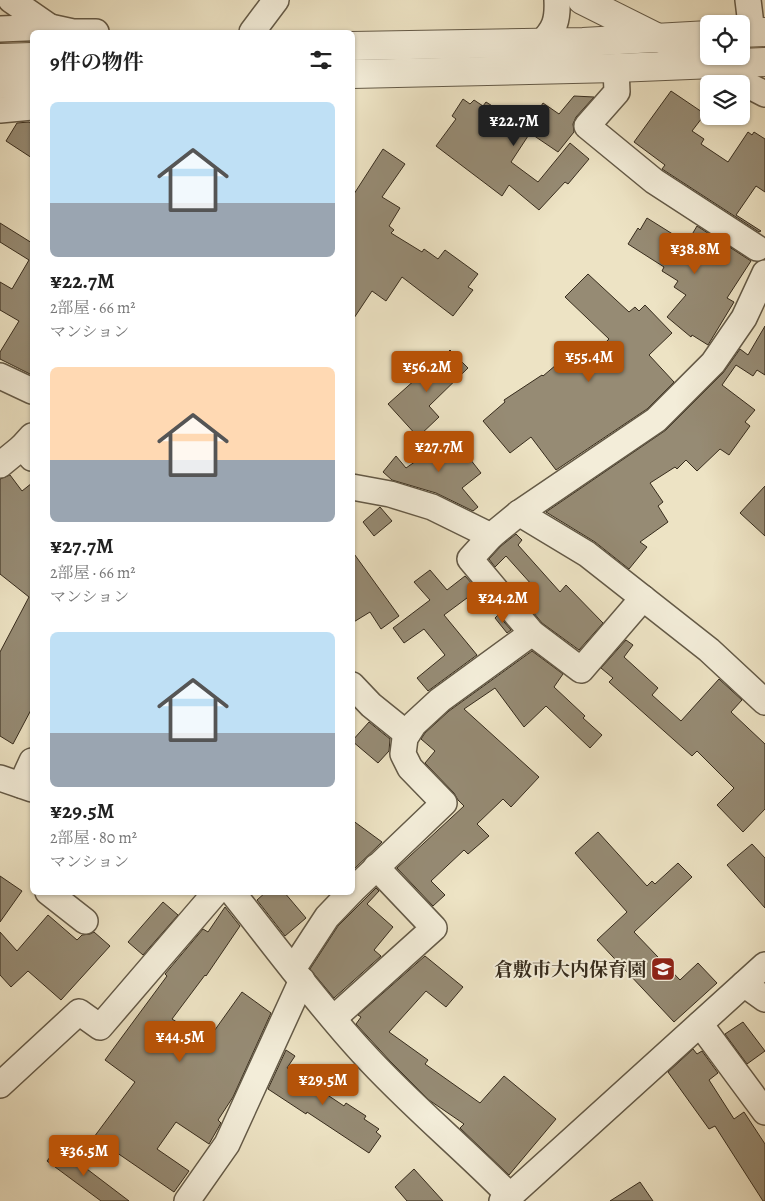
<!DOCTYPE html>
<html lang="ja">
<head>
<meta charset="utf-8">
<style>
	:root { --surface:#fff; --page:#f6f6f6; --text:#222; --muted:#767676; --accent:#b45309 }
	body { margin:0; font-family:Alegreya,"Noto Serif JP",serif; background:var(--page); color:var(--text); height:100vh; display:flex; flex-direction:column; font-size:19px; white-space:nowrap }
	* { box-sizing:border-box; margin:0 }
	p { font-size:16px; color:var(--muted) }
	.icon { flex:none; width:28px; height:28px; fill:none; stroke:currentColor; stroke-width:2; stroke-linecap:round; stroke-linejoin:round }
	.map { position:relative; flex:1; overflow:hidden }
	.sheet { position:absolute; left:30px; top:30px; width:325px; height:865px; display:flex; flex-direction:column; background:var(--surface); border-radius:8px; box-shadow:0 1px 4px #0004 }
	.sheet>* { flex:none }
	.tools { position:absolute; left:700px; top:15px; display:grid; gap:10px }
	.tools a { display:grid; place-items:center; width:50px; height:50px; border-radius:8px; background:var(--surface); box-shadow:0 1px 4px #0004; font-size:25px }
	.price { position:absolute; translate:-50% -42px; padding:0 11px; border-radius:5px; background:var(--accent); color:#fff; font-size:16px; line-height:32px; filter:drop-shadow(0 1px 2px #0008) }
	.price::after { content:''; position:absolute; left:50%; top:30px; width:15px; height:11px; margin-left:-8px; background:inherit; clip-path:polygon(0 0,100% 0,50% 100%) }
	.price.on { background:#222; color:#fff }
	ul { padding:0; list-style:none }
	li { display:grid; align-content:center; gap:10px; height:265px; padding:0 20px }
	li span { display:grid; place-items:center; height:155px; border-radius:8px; color:#555 }
	li>.icon { margin-inline-start:auto }
	span .icon { width:90px; height:90px; fill:#fffc; stroke-width:1 }
	li b { font-size:21px }
	h2 { display:flex; justify-content:space-between; align-items:center; height:60px; padding:0 20px; font-size:21px }
	.map>svg:first-child { display:block }
</style>
</head>
<body>
<div class="map">
<svg width="765" height="1201" viewBox="0 0 765 1201">
	<rect width="100%" height="100%" fill="#ede3c4"/>
	<filter id="stains"><feTurbulence type="fractalNoise" baseFrequency=".004" numOctaves="4"/><feColorMatrix values="0 0 0 0 .2 0 0 0 0 .09 0 0 0 0 .02 0 0 0 .5 -.17"/></filter>
	<radialGradient id="worn" r=".72"><stop offset=".6" stop-color="#630" stop-opacity="0"/><stop offset="1" stop-color="#630" stop-opacity=".3"/></radialGradient>
	<!-- building -->
	<g fill="#968b74" stroke="#372c1d">
		<path d="M671,91L705,114L692,131L704,139L701,144L728,162L748,132L752,135L754,132L765,139V192L756,186L736,215L761,231L759,232L662,169L665,165L634,142Z"/>
		<path d="M574,96L594,97L576,117L573,124L574,132L558,152L530,133L511,162L538,182L570,143L589,159L568,184L565,182L539,210L509,185L502,196L436,146L456,119L452,116L463,99L470,104L474,100L483,106L486,102L527,128L543,103L559,114Z"/>
		<path d="M29,122L32,124V158L6,141L17,123Z"/>
		<path d="M383,149L405,164L382,197L400,208L389,226L394,230L391,233L422,252L424,249L438,259L445,250L478,274L468,287L473,290L453,316L402,277L386,301L372,291L352,321V197Z"/>
		<path d="M647,218L687,243L697,226L751,261L727,298L734,302L708,345L692,335L691,337L667,317L686,295L674,287L678,281L662,271L664,267L628,244L638,228L640,230Z"/>
		<path d="M0,223L32,243V375L0,359V352L19,321L0,310V282L12,289L29,260L0,242Z"/>
		<path d="M588,274L629,312L635,307L639,311L645,305L672,333L649,355L674,382L647,409L556,470L531,437L510,453L483,421L505,402L504,400L542,375L543,376L569,354L580,367L609,339L565,297Z"/>
		<path d="M765,326V375L757,370L753,376L736,365L722,385L755,410L745,422L750,426L729,455L720,449L697,471L686,460L677,469L675,467L650,483L663,502L658,506L668,522L640,542L647,547L629,569L595,542L546,512L666,430L723,373L740,349L748,355Z"/>
		<path d="M450,350L468,368L429,406L439,417L418,437L388,404L426,370L428,372Z"/>
		<path d="M452,436L481,473L462,488L478,507L473,511L436,493L392,480L383,472L396,456L406,468Z"/>
		<path d="M10,475L22,491L32,483V708L13,744L0,736V652L29,597L0,574V479Z"/>
		<path d="M765,486V536L740,513Z"/>
		<path d="M380,507L392,521L374,536L363,522Z"/>
		<path d="M516,534L522,540L518,545L560,592L566,585L603,623L579,650L542,623L519,595L532,585L506,556L495,567L489,559L501,546Z"/>
		<path d="M352,551L399,616L381,629L370,612L352,623Z"/>
		<path d="M430,570L447,590L465,576L475,587L469,592L471,595L444,615L477,655L428,691L417,678L445,655L424,629L404,643L393,628L430,600L414,582Z"/>
		<path d="M498,615L511,630L507,633L495,618Z"/>
		<path d="M626,640L633,645L624,657L658,688L652,695L681,721L719,679L742,700L731,712L765,744V809L743,832L717,805L734,788L697,751L692,756L609,682L613,678L601,668Z"/>
		<path d="M532,651L563,674L554,687L585,716L583,718L602,735L590,748L546,706L524,727L495,688L464,709L539,777L511,807L503,799L477,824L489,836L468,854L464,850L431,881L445,895L433,906L397,868L464,806L458,800L454,793L425,763L435,751L421,739L425,733L449,711Z"/>
		<path d="M369,722L390,739L389,751L378,763L352,741Z"/>
		<path d="M352,820L382,842L352,871Z"/>
		<path d="M598,832L647,886L652,881L655,884L678,863L692,877L634,932L680,980L698,963L717,983L674,1022L597,940L627,912L575,853Z"/>
		<path d="M752,844L765,858V908L727,865Z"/>
		<path d="M0,876L22,891L0,922Z"/>
		<path d="M376,888L379,891L367,904L393,927L374,950L381,956L334,998L310,969L338,926Z"/>
		<path d="M266,892H284L306,918L285,936L257,900Z"/>
		<path d="M163,902L178,915L143,955L128,942Z"/>
		<path d="M225,907L240,926L206,976L205,975L172,1019L207,1041L242,992L271,1013L233,1097L218,1120L221,1123L209,1144L176,1122L157,1149L189,1171L174,1192L94,1137L135,1082L105,1060L167,976L165,974L203,929L208,932Z"/>
		<path d="M48,915L77,940L82,935L90,934L94,932L110,946L61,1000L28,971L11,987L0,975V932L17,951Z"/>
		<path d="M425,956L463,987L446,1007L426,991L389,1032L428,1060L425,1064L480,1103L504,1076L556,1119L509,1175L460,1128L464,1124L429,1100L390,1061L356,1024L361,1017L358,1015Z"/>
		<path d="M743,1022L765,1051L747,1064L725,1034Z"/>
		<path d="M693,1049L697,1054L702,1051L718,1073L709,1080L734,1119L744,1112L765,1144V1201H763L715,1126L709,1129L668,1072Z"/>
		<path d="M286,1050L295,1056L287,1068L344,1106L346,1103L366,1116L364,1119L379,1129L376,1132L381,1136L369,1153L307,1112L306,1114L268,1089Z"/>
		<path d="M58,1147L129,1201H101L47,1161Z"/>
		<path d="M414,1169L443,1201H407L395,1187Z"/>
		<path d="M640,1182L653,1201H610Z"/>
	</g>
	<g fill="none" stroke-linecap="round" stroke-linejoin="round">
		<defs>
			<g id="minor">
				<path d="M11,0L50,27"/>
				<path d="M748,0L752,33"/>
				<path d="M0,29L50,27L73,32H96"/>
				<path d="M252,32L276,0"/>
				<path d="M657,38L765,94"/>
				<path d="M541,43C555,29 558,20 557,0"/>
				<path d="M616,68L617,92L587,126L654,181L757,248"/>
				<path d="M0,110L32,107"/>
				<path d="M0,376L32,391"/>
				<path d="M32,436L22,447L32,458"/>
				<path d="M0,465L22,447"/>
				<path d="M352,487L390,494L432,507L491,536L519,513L656,420L713,363L744,318L765,273"/>
				<path d="M519,513L587,554L709,650L765,702"/>
				<path d="M491,536L470,559L532,633L581,670L643,598"/>
				<path d="M352,685L371,705L407,734"/>
				<path d="M0,778L32,789"/>
				<path d="M21,785L32,761"/>
				<path d="M352,891L444,803L410,768L403,754L405,738L414,724L440,700L532,633"/>
				<path d="M48,892L85,921"/>
				<path d="M232,892C275,946 316,1002 362,1052C408,1103 462,1147 510,1196"/>
				<path d="M293,969L327,917L351,892"/>
				<path d="M744,984L765,999"/>
				<path d="M334,1018L434,928L376,867"/>
				<path d="M700,1024L765,1112"/>
				<path d="M0,1085L79,1012L100,1027L216,892"/>
				<path d="M187,1201L227,1144L302,980"/>
				<path d="M502,1201L510,1196L765,965"/>
			</g>
			<g id="tertiary">
				<path d="M582,0L654,36"/>
				<path d="M741,33L765,32"/>
				<path d="M352,46L583,42L709,35"/>
				<path d="M0,58L32,57"/>
				<path d="M352,74L616,68L765,62"/>
				<path d="M0,84L32,83"/>
			</g>
		</defs>
		<!-- minor casing -->
		<use href="#minor" stroke="#645a47" stroke-width="28"/>
		<!-- tertiary casing -->
		<use href="#tertiary" stroke="#645a47" stroke-width="30"/>
		<!-- minor -->
		<use href="#minor" stroke="#f3edd9" stroke-width="25"/>
		<!-- tertiary -->
		<use href="#tertiary" stroke="#f3edd9" stroke-width="28"/>
	</g>
	<!-- icons -->
	<defs>
		<symbol id="school-square" viewBox="-11 -11 22 22"><rect x="-9" y="-9" width="18" height="18" rx="4" fill="#8f2418" stroke="#f3edd9"/><path d="M0-5L7-2L0 1L-7-2ZM-4 1L0 2.5L4 1V4Q0 6-4 4Z" fill="#fff"/></symbol>
	</defs>
	<g fill-rule="evenodd">
		<use href="#school-square" x="649" y="955" width="28" height="28"/>
	</g>
	<g text-anchor="middle" stroke-width="4" stroke-linejoin="round" paint-order="stroke">
		<!-- poi labels -->
		<g font-size="19" font-weight="bold" fill="#372c1d" stroke="#f3edd9" text-anchor="end">
			<text x="646" y="976">倉敷市大内保育園</text>
		</g>
	</g>
	<rect width="100%" height="100%" filter="url(#stains)"/>
	<rect width="100%" height="100%" fill="url(#worn)"/>
</svg>
<div class="tools">
<a><svg class="icon" aria-label="locate" viewBox="0 0 24 24"><circle cx="12" cy="12" r="6"/><path d="M12 2v4M12 18v4M2 12h4M18 12h4"/></svg></a>
<a><svg class="icon" aria-label="layers" viewBox="0 0 24 24"><path d="M12 4l9 5-9 5-9-5zM3 14l9 5 9-5"/></svg></a>
</div>
<b class="price on" style="left:514px;top:147px">¥22.7M</b>
<b class="price" style="left:695px;top:275px">¥38.8M</b>
<b class="price" style="left:589px;top:383px">¥55.4M</b>
<b class="price" style="left:427px;top:393px">¥56.2M</b>
<b class="price" style="left:439px;top:473px">¥27.7M</b>
<b class="price" style="left:503px;top:624px">¥24.2M</b>
<b class="price" style="left:180px;top:1063px">¥44.5M</b>
<b class="price" style="left:323px;top:1106px">¥29.5M</b>
<b class="price" style="left:84px;top:1177px">¥36.5M</b>
<section class="sheet">
<h2>9件の物件<svg class="icon" aria-label="filters" viewBox="0 0 24 24"><path d="M4 7h16M4 17h16"/><circle cx="9" cy="7" r="2"/><circle cx="15" cy="17" r="2"/></svg></h2>
<ul>
<li><span style="background:linear-gradient(#bfe0f5 65%,#9aa5b1 0)"><svg class="icon" aria-label="home" viewBox="0 0 24 24"><path d="M3 11l9-7 9 7M6 9v11h12V9"/></svg></span><div><b>¥22.7M</b><p>2部屋 · 66 m²</p><p>マンション</p></div></li>
<li><span style="background:linear-gradient(#ffd9b3 60%,#9aa5b1 0)"><svg class="icon" aria-label="home" viewBox="0 0 24 24"><path d="M3 11l9-7 9 7M6 9v11h12V9"/></svg></span><div><b>¥27.7M</b><p>2部屋 · 66 m²</p><p>マンション</p></div></li>
<li><span style="background:linear-gradient(#bfe0f5 65%,#9aa5b1 0)"><svg class="icon" aria-label="home" viewBox="0 0 24 24"><path d="M3 11l9-7 9 7M6 9v11h12V9"/></svg></span><div><b>¥29.5M</b><p>2部屋 · 80 m²</p><p>マンション</p></div></li>
</ul>
</section>
</div>
</body>
</html>
